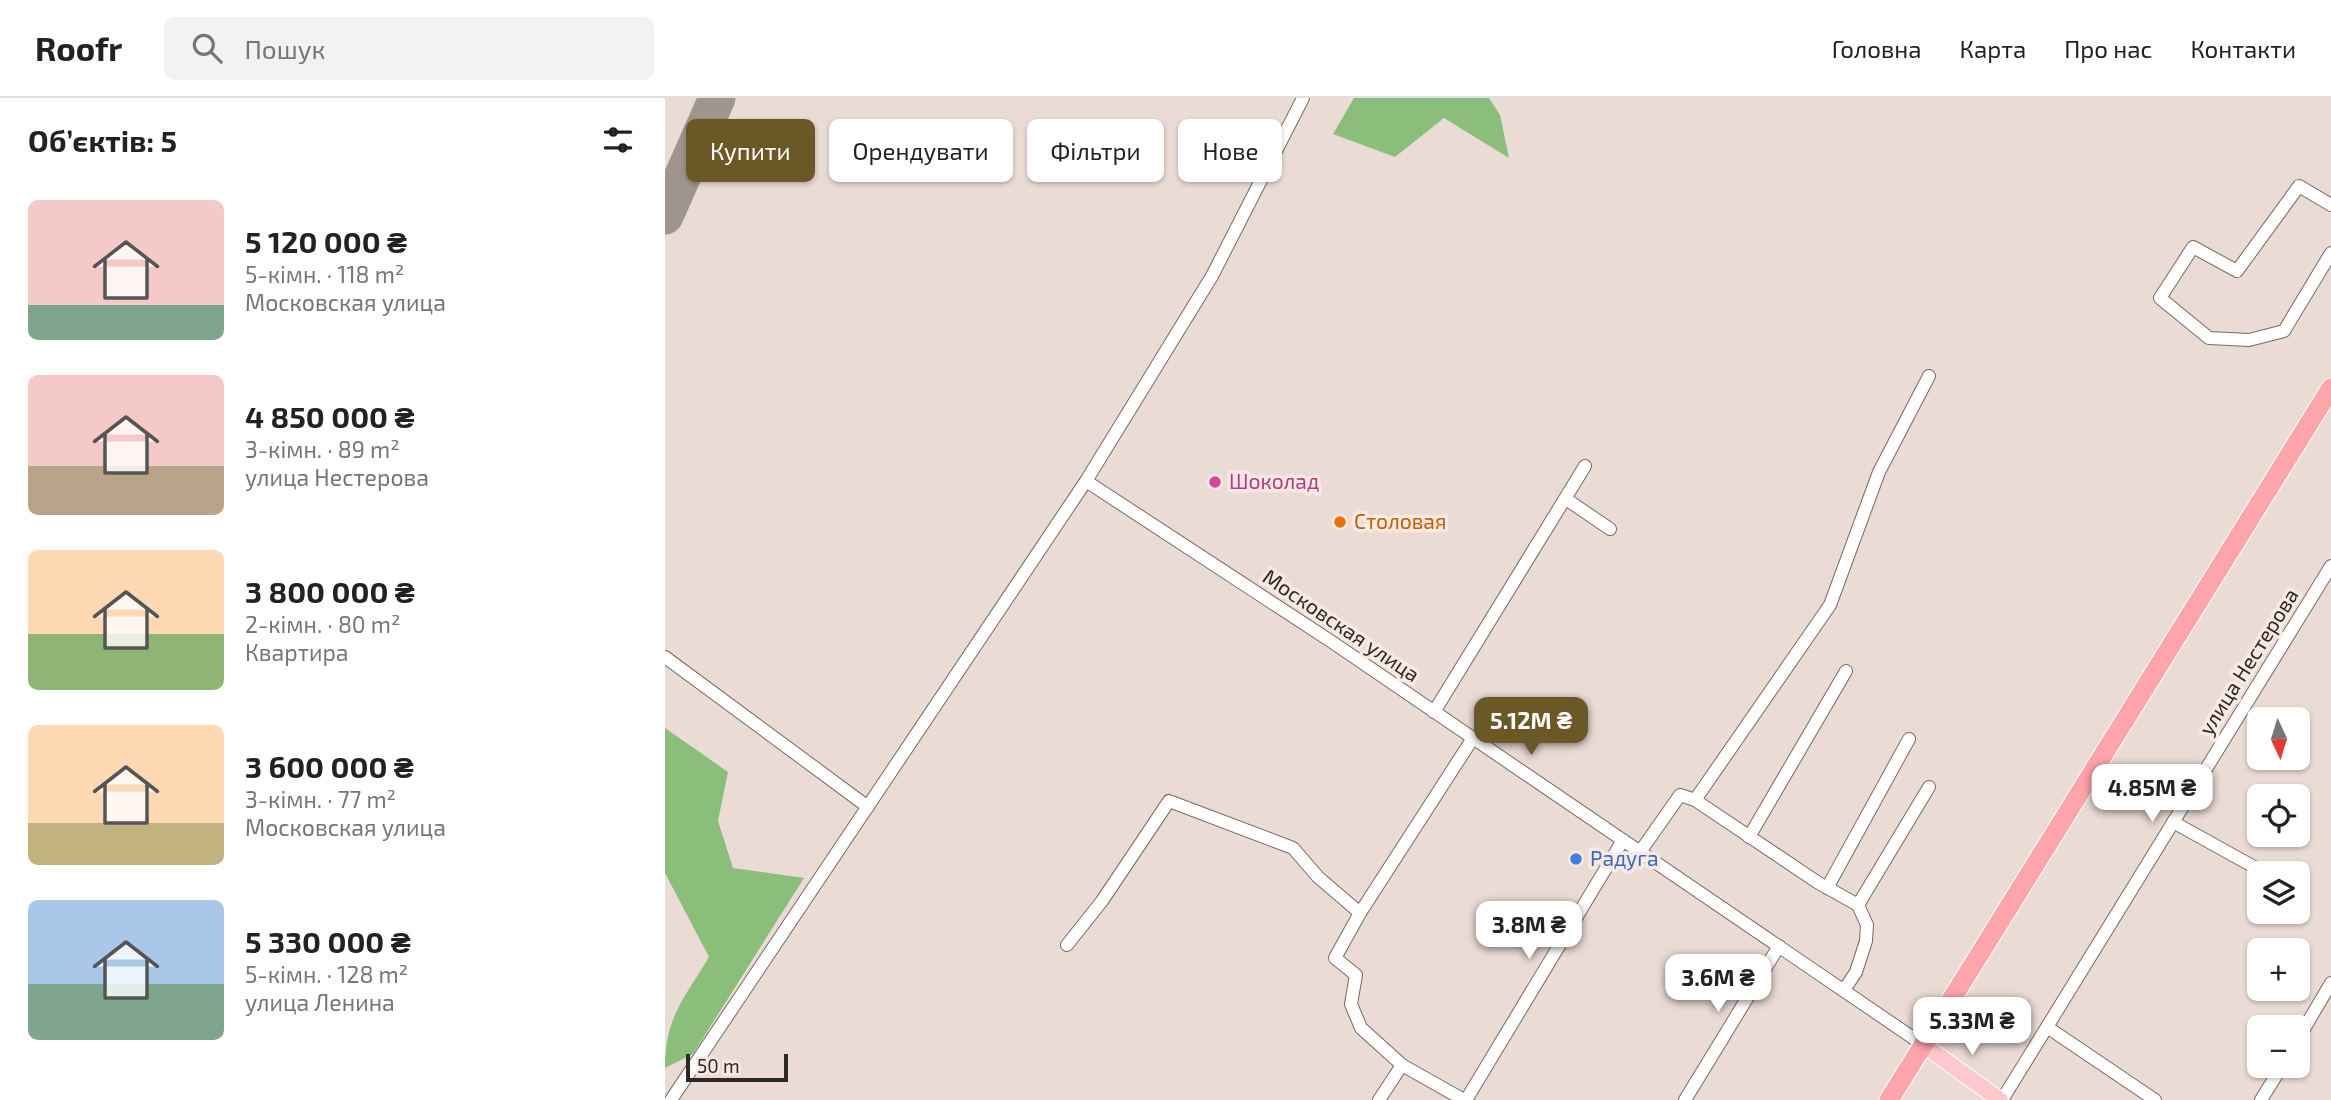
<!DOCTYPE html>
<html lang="uk">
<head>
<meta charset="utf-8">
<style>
	:root { --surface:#fff; --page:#f2f2f2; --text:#222; --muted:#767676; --line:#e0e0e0; --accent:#6a5826 }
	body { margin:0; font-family:"Exo 2",sans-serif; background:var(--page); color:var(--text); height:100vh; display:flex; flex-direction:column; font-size:26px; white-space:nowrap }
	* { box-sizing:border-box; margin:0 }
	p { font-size:23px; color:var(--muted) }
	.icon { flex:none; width:38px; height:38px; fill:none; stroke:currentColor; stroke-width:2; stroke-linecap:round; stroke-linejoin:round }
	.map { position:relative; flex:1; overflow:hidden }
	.sheet { display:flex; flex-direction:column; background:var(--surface); width:665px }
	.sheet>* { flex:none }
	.hud { position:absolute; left:21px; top:21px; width:665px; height:63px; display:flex; gap:14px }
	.needle { width:46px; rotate:176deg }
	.buttons { position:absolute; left:1582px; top:609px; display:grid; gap:14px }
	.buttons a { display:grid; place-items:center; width:63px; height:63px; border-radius:10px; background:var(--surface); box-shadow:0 2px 5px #0004; font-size:35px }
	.scale { position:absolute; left:21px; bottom:18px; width:102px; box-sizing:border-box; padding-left:7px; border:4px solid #2d2725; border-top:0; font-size:19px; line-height:24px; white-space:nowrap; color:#2d2725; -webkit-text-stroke:5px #f8e9e2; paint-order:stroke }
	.price { position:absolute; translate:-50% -60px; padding:0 16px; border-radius:14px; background:#fff; color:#222; font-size:23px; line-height:46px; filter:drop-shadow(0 2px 4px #0008) }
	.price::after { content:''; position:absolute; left:50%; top:42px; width:21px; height:16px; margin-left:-10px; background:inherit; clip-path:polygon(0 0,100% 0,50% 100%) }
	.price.current { background:var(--accent); color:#fff }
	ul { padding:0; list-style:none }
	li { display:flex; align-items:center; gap:21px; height:175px; padding:0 28px }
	li span { display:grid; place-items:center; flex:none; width:196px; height:140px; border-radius:10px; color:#555 }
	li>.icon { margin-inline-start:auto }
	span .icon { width:84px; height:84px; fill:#fffc; stroke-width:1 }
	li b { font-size:30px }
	h2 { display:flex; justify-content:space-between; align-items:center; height:84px; padding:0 28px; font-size:30px }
	.tag { padding:0 24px; border-radius:10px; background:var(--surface); box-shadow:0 2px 5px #0004; font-size:24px; line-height:63px }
	.tag.current { background:var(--accent); color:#fff }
	header { display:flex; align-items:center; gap:42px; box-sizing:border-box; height:98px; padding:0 35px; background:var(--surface); border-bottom:2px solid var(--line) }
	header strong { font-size:33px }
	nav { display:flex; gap:38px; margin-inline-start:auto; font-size:24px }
	.search { width:490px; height:63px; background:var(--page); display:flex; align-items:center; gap:18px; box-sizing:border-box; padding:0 24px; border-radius:10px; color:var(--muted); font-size:26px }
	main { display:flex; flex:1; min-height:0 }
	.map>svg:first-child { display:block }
</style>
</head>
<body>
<header>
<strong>Roofr</strong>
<div class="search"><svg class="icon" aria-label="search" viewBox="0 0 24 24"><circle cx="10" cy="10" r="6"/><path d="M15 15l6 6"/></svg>Пошук</div>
<nav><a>Головна</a><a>Карта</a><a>Про нас</a><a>Контакти</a></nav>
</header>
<main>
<section class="sheet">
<h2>Об’єктів: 5<svg class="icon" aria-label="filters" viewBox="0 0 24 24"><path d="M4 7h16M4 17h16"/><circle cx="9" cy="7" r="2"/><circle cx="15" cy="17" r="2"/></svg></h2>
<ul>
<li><span style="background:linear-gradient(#f6c9c9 75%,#7fa58c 0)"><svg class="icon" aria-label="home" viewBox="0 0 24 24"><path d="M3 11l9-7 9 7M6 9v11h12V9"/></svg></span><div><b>5 120 000 ₴</b><p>5-кімн. · 118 m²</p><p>Московская улица</p></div></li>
<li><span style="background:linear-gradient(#f6c9c9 65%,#b9a48a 0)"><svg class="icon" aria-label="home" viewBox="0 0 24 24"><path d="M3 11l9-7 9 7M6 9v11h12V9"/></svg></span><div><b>4 850 000 ₴</b><p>3-кімн. · 89 m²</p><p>улица Нестерова</p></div></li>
<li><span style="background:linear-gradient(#ffd9b3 60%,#8fb573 0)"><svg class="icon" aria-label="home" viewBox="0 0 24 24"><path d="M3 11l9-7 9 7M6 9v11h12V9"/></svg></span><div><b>3 800 000 ₴</b><p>2-кімн. · 80 m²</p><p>Квартира</p></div></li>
<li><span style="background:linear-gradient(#ffd9b3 70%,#c2b280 0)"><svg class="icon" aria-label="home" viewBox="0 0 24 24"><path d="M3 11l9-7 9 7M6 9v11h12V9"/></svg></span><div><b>3 600 000 ₴</b><p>3-кімн. · 77 m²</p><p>Московская улица</p></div></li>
<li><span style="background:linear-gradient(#a9c7e8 60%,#7fa58c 0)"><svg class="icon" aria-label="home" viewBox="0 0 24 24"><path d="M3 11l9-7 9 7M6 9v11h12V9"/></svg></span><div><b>5 330 000 ₴</b><p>5-кімн. · 128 m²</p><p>улица Ленина</p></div></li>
</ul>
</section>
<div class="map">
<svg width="1666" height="1002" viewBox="0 0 1666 1002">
	<rect width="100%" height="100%" fill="#ebdbd5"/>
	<!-- forest -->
	<g fill="#8bbe7b">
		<path d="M689,0H824L835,17L844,60L779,20L730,59L668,36Z"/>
		<path d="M0,630L63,674L53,723L68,770L139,780L28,956L0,970C0,919 19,901 44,859L0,775Z"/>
	</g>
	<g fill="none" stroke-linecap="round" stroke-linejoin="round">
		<!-- taxiway -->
		<path stroke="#a0948f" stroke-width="37" d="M0,118L52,0"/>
		<defs>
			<g id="minor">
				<path d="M1666,107L1634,88L1572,173L1528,149L1495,200L1544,240L1584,242L1619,233L1666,155"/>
				<path d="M421,383L667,544L1257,946"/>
				<path d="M901,401L945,431"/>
				<path d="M0,559L203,709"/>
				<path d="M769,614L920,368"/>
				<path d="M1030,702L1165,507L1214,374L1264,278"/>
				<path d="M1508,724L1600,775"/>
				<path d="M1084,739L1181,573"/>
				<path d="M975,754L1015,697L1030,702L1152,784L1193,807L1202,827L1201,843L1191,874L1179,892"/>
				<path d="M1162,790L1244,641"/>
				<path d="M1193,807L1264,689"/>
				<path d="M695,815L808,640"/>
				<path d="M402,847L437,803L504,703L628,750L653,779L695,815L670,860L691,877L686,906L696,930L737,967L714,1002"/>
				<path d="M1382,929L1490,1002"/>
				<path d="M1633,941L1666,885"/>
				<path d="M737,967L799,1002"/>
				<path d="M6,1002L421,383L547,178L638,0"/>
				<path d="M801,1002L958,742"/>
				<path d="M1020,1002L1114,848"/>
				<path d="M1337,1002L1666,468"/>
				<path d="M1596,1002L1617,968"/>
			</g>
			<path id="major" d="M1257,946L1335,1002"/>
			<path id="highway" d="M1224,1002L1666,290"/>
		</defs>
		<!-- minor casing -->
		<use href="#minor" stroke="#776964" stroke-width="14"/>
		<!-- major casing -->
		<use href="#major" stroke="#fff" stroke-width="18"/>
		<!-- highway casing -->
		<use href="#highway" stroke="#fff" stroke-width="21"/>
		<!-- minor -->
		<use href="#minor" stroke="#fff" stroke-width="12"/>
		<!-- major -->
		<use href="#major" stroke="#fec8cd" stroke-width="16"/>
		<!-- highway -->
		<use href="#highway" stroke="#fea4ab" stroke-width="19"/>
	</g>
	<!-- markers -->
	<circle fill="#d1479c" stroke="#f8e9e2" stroke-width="2.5" cx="550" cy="384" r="7"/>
	<circle fill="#e8710a" stroke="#f8e9e2" stroke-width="2.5" cx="675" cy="424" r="7"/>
	<circle fill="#3f7fe0" stroke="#f8e9e2" stroke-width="2.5" cx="911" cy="761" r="7"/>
	<g text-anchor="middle" stroke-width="7" stroke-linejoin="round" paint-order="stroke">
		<!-- hotel labels -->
		<g font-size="21" fill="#b23c85" stroke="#f8e9e2" text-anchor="start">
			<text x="564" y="391">Шоколад</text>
		</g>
		<!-- food labels -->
		<g font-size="21" fill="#c56008" stroke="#f8e9e2" text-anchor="start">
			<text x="689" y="431">Столовая</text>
		</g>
		<!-- street labels -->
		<g font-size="21" fill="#2d2725" stroke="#f8e9e2">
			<text transform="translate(676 528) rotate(34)" y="7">Московская улица</text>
			<text transform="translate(1584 564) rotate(-58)" y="7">улица Нестерова</text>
		</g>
		<!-- shop labels -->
		<g font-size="21" fill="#366cbe" stroke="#f8e9e2" text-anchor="start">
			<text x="925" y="768">Радуга</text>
		</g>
	</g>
</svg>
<div class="buttons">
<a><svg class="needle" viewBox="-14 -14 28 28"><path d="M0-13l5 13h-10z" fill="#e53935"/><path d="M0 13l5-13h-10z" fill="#767676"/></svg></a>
<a><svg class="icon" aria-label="locate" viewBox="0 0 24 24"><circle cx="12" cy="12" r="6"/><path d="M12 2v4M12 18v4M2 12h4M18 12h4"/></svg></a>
<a><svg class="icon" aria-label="layers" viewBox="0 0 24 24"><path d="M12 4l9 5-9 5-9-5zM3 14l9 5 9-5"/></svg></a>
<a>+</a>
<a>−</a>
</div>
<div class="scale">50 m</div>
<b class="price current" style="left:866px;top:659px">5.12M ₴</b>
<b class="price" style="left:1487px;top:726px">4.85M ₴</b>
<b class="price" style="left:864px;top:863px">3.8M ₴</b>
<b class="price" style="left:1053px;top:916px">3.6M ₴</b>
<b class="price" style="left:1307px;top:959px">5.33M ₴</b>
<div class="hud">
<a class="tag current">Купити</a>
<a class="tag">Орендувати</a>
<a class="tag">Фільтри</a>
<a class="tag">Нове</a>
</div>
</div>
</main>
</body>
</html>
